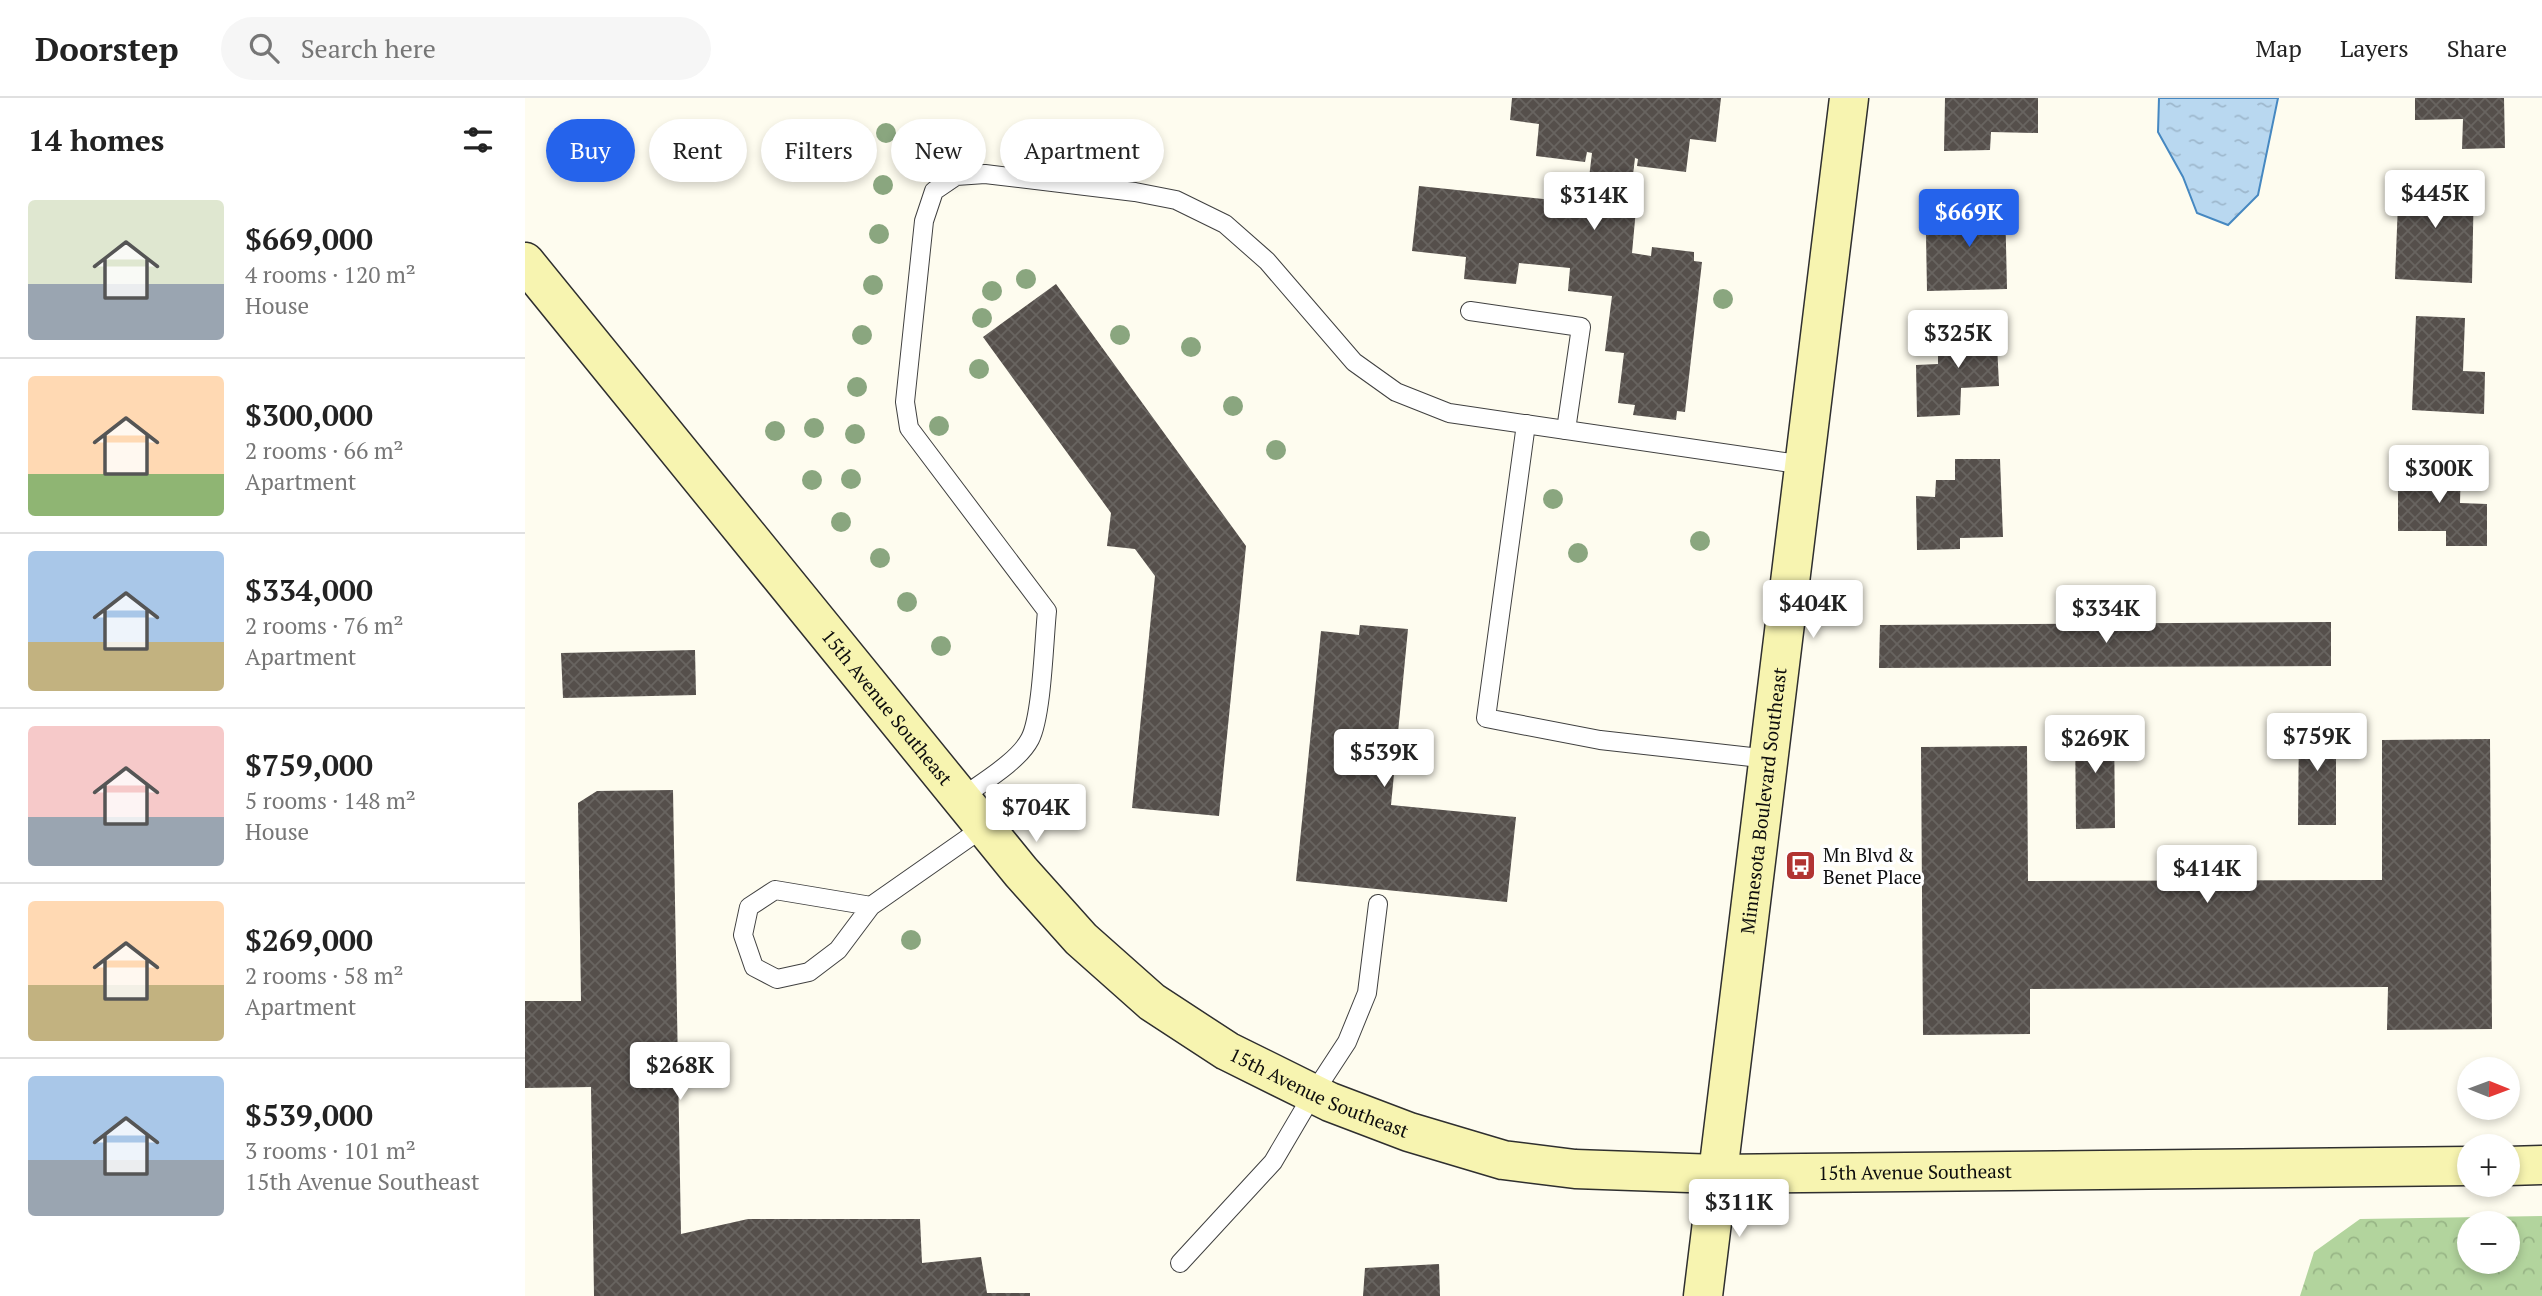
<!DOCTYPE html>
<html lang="en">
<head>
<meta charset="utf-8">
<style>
	:root { --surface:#fff; --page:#f6f6f6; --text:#222; --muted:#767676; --line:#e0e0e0; --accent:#2563eb }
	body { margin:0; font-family:"PT Serif",serif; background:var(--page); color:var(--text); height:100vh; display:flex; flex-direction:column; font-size:26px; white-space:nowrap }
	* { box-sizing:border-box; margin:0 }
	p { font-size:23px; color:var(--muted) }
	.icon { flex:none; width:38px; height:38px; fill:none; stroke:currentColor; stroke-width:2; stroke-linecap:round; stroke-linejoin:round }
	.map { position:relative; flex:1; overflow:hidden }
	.sheet { display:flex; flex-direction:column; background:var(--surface); width:525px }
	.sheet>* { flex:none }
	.guide { position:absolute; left:21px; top:21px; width:665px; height:63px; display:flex; gap:14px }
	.needle { width:46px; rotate:91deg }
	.tools { position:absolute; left:1932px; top:959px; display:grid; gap:14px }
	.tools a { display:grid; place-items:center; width:63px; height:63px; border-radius:50%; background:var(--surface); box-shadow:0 4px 10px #0003; font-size:35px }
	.price { position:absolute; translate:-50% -60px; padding:0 16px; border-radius:7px; background:#fff; color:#222; font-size:23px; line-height:46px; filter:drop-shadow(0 2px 4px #0008) }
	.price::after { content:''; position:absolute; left:50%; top:42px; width:21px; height:16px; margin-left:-10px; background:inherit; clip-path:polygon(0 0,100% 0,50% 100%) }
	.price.on { background:var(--accent); color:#fff }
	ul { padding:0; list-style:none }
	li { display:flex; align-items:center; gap:21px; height:175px; padding:0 28px }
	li+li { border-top:2px solid var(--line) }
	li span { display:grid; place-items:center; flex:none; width:196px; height:140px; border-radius:7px; color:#555 }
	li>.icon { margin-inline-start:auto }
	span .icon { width:84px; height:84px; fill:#fffc; stroke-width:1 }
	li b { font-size:30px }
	h2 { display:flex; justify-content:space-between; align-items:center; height:84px; padding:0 28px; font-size:30px }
	.chip { padding:0 24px; border-radius:32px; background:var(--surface); box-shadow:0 4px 10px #0003; font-size:24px; line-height:63px }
	.chip.on { background:var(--accent); color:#fff }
	header { display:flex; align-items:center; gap:42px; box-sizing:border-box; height:98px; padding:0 35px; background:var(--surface); border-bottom:2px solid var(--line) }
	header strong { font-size:33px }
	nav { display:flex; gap:38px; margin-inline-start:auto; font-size:24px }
	.search { width:490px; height:63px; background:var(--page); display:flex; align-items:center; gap:18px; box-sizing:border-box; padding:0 24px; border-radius:38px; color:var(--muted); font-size:26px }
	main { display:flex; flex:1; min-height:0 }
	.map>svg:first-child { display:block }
</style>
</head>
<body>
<header>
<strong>Doorstep</strong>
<div class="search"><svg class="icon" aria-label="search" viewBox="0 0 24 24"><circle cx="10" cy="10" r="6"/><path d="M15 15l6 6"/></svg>Search here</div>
<nav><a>Map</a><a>Layers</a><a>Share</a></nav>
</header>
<main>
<section class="sheet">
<h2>14 homes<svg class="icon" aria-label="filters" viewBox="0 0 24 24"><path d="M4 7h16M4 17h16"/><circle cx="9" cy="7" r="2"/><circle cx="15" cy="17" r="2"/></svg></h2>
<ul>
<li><span style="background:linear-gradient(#dfe7d0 60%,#9aa5b1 0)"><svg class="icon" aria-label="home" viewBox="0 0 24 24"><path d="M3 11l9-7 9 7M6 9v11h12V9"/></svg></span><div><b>$669,000</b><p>4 rooms · 120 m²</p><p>House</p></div></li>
<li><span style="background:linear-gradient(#ffd9b3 70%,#8fb573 0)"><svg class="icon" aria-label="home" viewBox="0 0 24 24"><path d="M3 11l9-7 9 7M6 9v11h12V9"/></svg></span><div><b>$300,000</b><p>2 rooms · 66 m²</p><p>Apartment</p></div></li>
<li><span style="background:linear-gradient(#a9c7e8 65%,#c2b280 0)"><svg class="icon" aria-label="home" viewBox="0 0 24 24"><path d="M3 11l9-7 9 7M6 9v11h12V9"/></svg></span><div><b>$334,000</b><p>2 rooms · 76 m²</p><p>Apartment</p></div></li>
<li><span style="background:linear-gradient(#f6c9c9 65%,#9aa5b1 0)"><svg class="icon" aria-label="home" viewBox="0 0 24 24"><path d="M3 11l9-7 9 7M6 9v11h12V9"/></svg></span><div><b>$759,000</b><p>5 rooms · 148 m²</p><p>House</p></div></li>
<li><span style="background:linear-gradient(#ffd9b3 60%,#c2b280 0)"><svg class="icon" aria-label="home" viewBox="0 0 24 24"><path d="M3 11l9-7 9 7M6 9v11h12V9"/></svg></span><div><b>$269,000</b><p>2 rooms · 58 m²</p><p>Apartment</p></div></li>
<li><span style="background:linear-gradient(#a9c7e8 60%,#9aa5b1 0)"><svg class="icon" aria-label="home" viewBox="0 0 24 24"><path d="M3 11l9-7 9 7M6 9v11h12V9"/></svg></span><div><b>$539,000</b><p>3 rooms · 101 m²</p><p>15th Avenue Southeast</p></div></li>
</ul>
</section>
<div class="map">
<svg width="2017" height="1198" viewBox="0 0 2017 1198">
	<defs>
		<pattern id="forest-crowns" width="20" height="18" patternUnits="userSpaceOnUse" patternTransform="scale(1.75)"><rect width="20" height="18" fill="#b2d49d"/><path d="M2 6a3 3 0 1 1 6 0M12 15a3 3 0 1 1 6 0" fill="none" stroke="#98b586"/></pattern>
		<pattern id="water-ripples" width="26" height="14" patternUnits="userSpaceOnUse" patternTransform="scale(1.75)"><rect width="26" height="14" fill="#b9d8f0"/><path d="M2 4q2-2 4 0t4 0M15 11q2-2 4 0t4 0" fill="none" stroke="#9eb8cd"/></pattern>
		<pattern id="building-cross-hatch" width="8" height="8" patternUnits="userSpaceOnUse" patternTransform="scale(1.75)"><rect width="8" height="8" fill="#554f4b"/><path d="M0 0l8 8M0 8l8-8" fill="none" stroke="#686460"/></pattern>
	</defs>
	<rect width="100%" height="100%" fill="#fefcef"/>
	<!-- forest -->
	<path fill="url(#forest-crowns)" fill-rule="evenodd" d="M2017,1118V1198H1775L1789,1154L1835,1121ZM1944,1125H1983V1164H1944Z"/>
	<!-- water -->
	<path fill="url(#water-ripples)" stroke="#4688c1" stroke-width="2" d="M1634,0H1753L1733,97L1703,127L1672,115L1658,79L1633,34Z"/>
	<!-- building -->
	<g fill="url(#building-cross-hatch)">
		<path d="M987,0H1196L1191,44L1165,41L1161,74L1112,68L1113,61L1110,60L1104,110L1111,111L1107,155L1126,158L1127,149L1169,154V163L1177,164L1160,314L1152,313L1151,322L1108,317L1110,307L1093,305L1099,255L1080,253L1087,198L1043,193L1045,170L994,165L991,186L939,181L941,159L887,153L894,88L1047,104L1048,111L1060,113L1067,55L1062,54L1060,64L1011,58L1014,26L985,22Z"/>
		<path d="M1420,0H1513V35L1466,34L1465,52L1419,53Z"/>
		<path d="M1890,0H1979L1980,50L1937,51L1938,21L1890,22Z"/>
		<path d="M1874,80L1949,82L1947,185L1870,181Z"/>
		<path d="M1480,103L1482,191L1402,193L1401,137H1422L1421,104Z"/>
		<path d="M531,186L721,448L694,718L607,710L630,478L610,451L582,448L586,415L458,239Z"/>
		<path d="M1891,218L1940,220L1938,273L1960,274L1959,316L1887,312Z"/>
		<path d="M1471,224L1474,288L1436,290L1435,317L1392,319L1391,267L1413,266V246H1430L1428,225Z"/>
		<path d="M1430,361H1475L1478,439L1435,440V451L1392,452L1391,398L1410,399L1411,382H1430Z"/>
		<path d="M1873,366H1936L1935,405L1962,406V448H1921V433H1873Z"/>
		<path d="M1806,524V568L1354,570L1355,527Z"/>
		<path d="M835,527L883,531L866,707L991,719L982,804L771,783L796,533L834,537Z"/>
		<path d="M170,552L171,597L38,600L36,555Z"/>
		<path d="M1550,623H1589L1590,730L1551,731Z"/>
		<path d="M1774,623H1811V727H1773Z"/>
		<path d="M1965,641L1967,931L1862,932L1863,889L1505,891V936L1398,937L1396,649L1502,648L1503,783L1857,782V642Z"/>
		<path d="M148,692L156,1136L223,1121H395L397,1165L456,1159L462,1195H505V1198H69L66,989L0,990V903H56L53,705L72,693Z"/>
		<path d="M914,1166L915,1198H838L840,1170Z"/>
	</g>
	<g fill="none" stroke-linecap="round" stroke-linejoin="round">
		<defs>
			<g id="lane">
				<path d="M945,213L1056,229L1041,332"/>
				<path d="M1001,326L961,620L1075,642L1244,661"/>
				<path d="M436,700C456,685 493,664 505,641C517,618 519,542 522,513L384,330L380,304L399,123L409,93L431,78L460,76L610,94L651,102L700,126L742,163L829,264L871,294L924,315L1280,367"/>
				<path d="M346,808L250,792L224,809L218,837L229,869L252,881L284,874L313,852L346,808L459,729"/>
				<path d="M655,1165L748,1064L788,996L822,944L842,895L853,806"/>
			</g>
			<g id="secondary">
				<path id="s1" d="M0,164L496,774L556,841L627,904L702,953L805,1004L884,1034L978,1062L1050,1071L1192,1076L1944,1068"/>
				<path d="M1983,1068L2017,1067"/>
				<path id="s2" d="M1178,1198L1324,0"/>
			</g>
		</defs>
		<!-- lane casing -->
		<use href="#lane" stroke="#404040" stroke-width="20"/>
		<!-- secondary casing -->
		<use href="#secondary" stroke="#2f2f2f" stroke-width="41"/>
		<!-- lane -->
		<use href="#lane" stroke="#fff" stroke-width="18"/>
		<!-- secondary -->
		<use href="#secondary" stroke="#f7f4b0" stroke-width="38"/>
	</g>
	<!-- trees -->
	<g fill="#8aa67f">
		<circle cx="361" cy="35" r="10"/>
		<circle cx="358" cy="87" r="10"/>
		<circle cx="354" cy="136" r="10"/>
		<circle cx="501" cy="181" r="10"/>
		<circle cx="348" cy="187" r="10"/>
		<circle cx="467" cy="193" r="10"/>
		<circle cx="1198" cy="201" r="10"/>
		<circle cx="457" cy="220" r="10"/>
		<circle cx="337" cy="237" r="10"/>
		<circle cx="595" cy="237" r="10"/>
		<circle cx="666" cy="249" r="10"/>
		<circle cx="454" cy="271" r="10"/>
		<circle cx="332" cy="289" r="10"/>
		<circle cx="708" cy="308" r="10"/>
		<circle cx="414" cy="328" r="10"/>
		<circle cx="289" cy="330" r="10"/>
		<circle cx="250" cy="333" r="10"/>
		<circle cx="330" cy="336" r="10"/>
		<circle cx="751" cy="352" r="10"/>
		<circle cx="326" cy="381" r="10"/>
		<circle cx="287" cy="382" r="10"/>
		<circle cx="1028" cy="401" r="10"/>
		<circle cx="316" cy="424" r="10"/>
		<circle cx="1175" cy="443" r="10"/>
		<circle cx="1053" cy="455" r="10"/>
		<circle cx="355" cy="460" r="10"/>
		<circle cx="382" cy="504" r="10"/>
		<circle cx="416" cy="548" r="10"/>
		<circle cx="386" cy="842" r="10"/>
	</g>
	<!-- icons -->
	<defs>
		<symbol id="bus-square" viewBox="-11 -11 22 22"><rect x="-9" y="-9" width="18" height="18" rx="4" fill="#b13432" stroke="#fff"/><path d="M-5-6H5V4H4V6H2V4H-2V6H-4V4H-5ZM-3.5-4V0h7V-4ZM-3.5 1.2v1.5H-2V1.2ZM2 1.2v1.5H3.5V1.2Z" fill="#fff"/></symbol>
	</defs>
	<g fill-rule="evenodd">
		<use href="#bus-square" x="1258" y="750" width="35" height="35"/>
	</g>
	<g text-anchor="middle" stroke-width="7" stroke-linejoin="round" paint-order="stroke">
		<!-- street labels -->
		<g font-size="19" fill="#0d0d0d" stroke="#fff">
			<text dy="7" stroke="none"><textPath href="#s1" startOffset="574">15th Avenue Southeast</textPath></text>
			<text dy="7" stroke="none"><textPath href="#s2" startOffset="499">Minnesota Boulevard Southeast</textPath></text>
			<text dy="7" stroke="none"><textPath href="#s1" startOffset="1162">15th Avenue Southeast</textPath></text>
			<text dy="7" stroke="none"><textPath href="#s1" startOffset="1771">15th Avenue Southeast</textPath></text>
		</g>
		<!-- poi labels -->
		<g font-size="19" fill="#0d0d0d" stroke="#fff" text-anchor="start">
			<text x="1298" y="764">Mn Blvd &amp;<tspan x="1298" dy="22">Benet Place</tspan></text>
		</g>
	</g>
</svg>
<div class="tools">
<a><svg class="needle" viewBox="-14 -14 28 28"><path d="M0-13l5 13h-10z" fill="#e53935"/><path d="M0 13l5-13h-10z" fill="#767676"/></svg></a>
<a>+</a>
<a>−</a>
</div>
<b class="price" style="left:1910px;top:132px">$445K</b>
<b class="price" style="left:1069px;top:134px">$314K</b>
<b class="price on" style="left:1444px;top:151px">$669K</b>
<b class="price" style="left:1433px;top:272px">$325K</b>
<b class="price" style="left:1914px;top:407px">$300K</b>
<b class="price" style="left:1288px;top:542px">$404K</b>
<b class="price" style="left:1581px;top:547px">$334K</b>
<b class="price" style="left:1792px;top:675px">$759K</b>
<b class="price" style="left:1570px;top:677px">$269K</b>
<b class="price" style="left:859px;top:691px">$539K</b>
<b class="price" style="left:511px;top:746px">$704K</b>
<b class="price" style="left:1682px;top:807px">$414K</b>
<b class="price" style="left:155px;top:1004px">$268K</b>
<b class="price" style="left:1214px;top:1141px">$311K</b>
<div class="guide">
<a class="chip on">Buy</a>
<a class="chip">Rent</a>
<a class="chip">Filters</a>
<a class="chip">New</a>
<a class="chip">Apartment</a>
</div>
</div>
</main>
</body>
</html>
